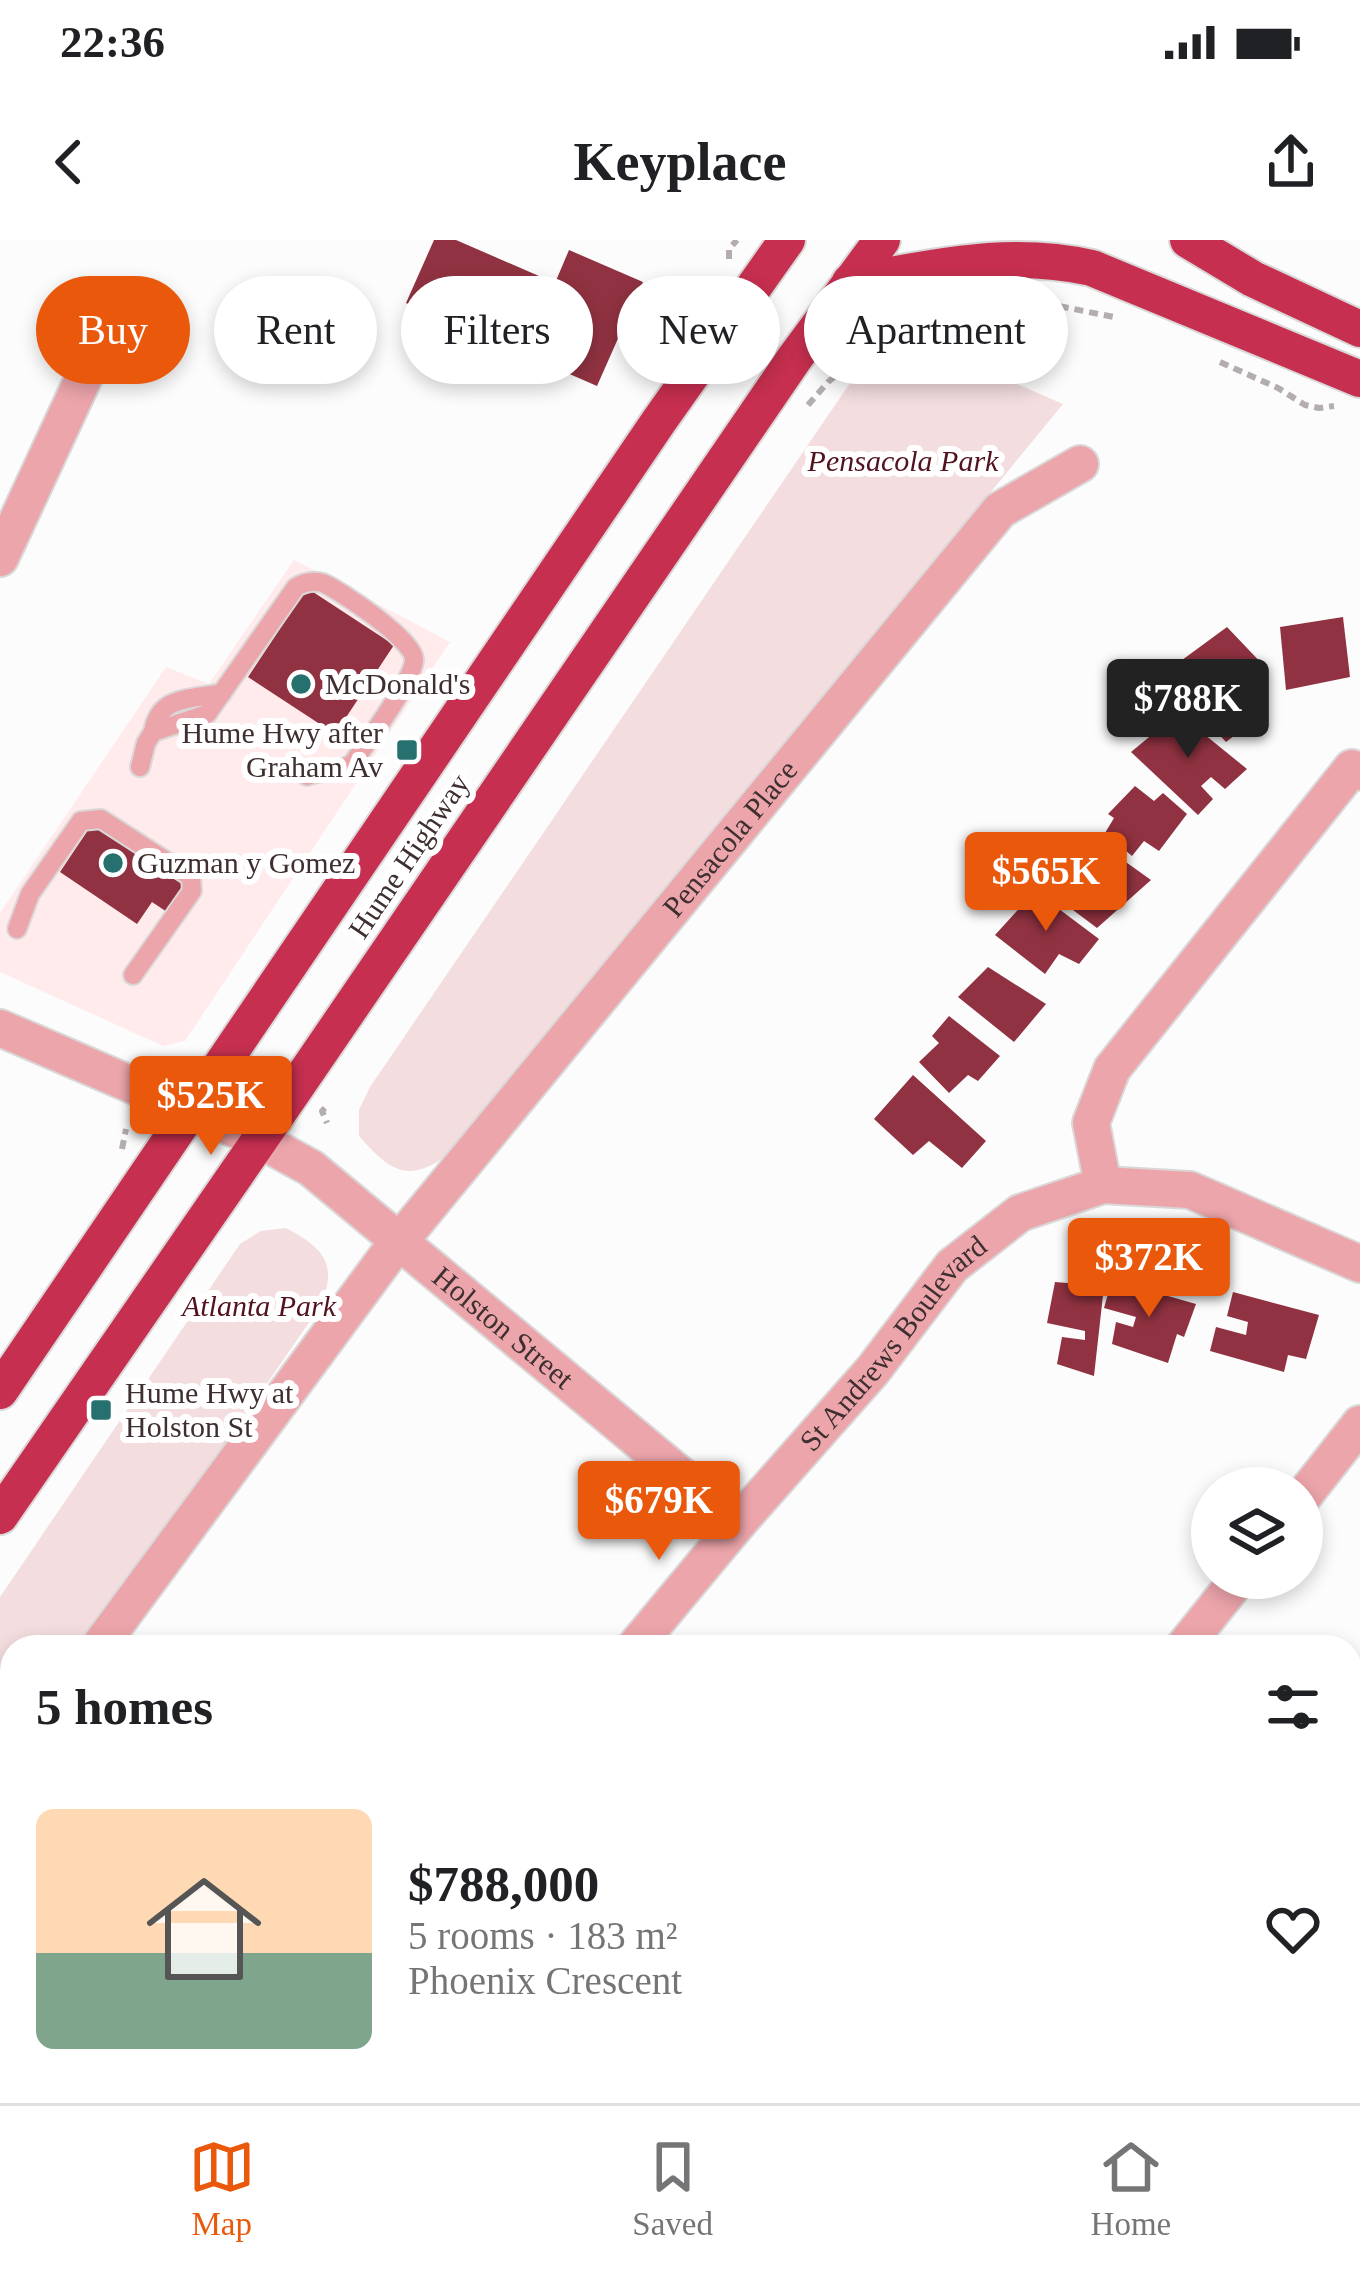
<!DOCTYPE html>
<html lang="en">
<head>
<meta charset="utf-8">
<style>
	:root { --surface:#fff; --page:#f6f6f6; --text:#202124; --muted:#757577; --line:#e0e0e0; --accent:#ea580c }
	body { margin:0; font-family:Georgia,serif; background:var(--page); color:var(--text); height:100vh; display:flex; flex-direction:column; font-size:45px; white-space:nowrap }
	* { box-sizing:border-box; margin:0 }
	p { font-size:39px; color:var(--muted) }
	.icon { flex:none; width:66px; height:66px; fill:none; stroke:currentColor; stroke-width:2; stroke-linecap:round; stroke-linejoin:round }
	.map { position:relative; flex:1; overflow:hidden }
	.side { position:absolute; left:0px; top:1395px; width:1362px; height:468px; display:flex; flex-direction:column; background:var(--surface); border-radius:36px 36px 0 0; box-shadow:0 6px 18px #0003 }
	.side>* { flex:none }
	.hud { position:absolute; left:36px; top:36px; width:1290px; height:108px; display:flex; gap:24px }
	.tools { position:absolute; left:1191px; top:1227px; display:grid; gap:24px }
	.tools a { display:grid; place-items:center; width:132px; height:132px; border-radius:50%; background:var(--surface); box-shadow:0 6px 18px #0003; font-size:60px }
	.price { position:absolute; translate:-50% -102px; padding:0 27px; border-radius:12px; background:var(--accent); color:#fff; font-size:39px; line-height:78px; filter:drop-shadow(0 3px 6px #0008) }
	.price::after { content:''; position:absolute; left:50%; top:72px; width:36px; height:27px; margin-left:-18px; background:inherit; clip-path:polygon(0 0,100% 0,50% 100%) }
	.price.current { background:#222; color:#fff }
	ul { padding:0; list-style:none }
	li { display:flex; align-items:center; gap:36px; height:300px; padding:0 36px }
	li span { display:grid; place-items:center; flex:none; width:336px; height:240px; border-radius:18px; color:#555 }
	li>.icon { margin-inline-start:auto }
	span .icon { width:144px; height:144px; fill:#fffc; stroke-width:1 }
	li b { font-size:51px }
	h2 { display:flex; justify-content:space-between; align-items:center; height:144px; padding:0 36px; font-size:51px }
	.pill { padding:0 42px; border-radius:54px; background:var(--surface); box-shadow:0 6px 18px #0003; font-size:42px; line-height:108px }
	.pill.current { background:var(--accent); color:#fff }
	.status { display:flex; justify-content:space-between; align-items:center; height:84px; padding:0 60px; background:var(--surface); direction:ltr }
	.status svg { height:33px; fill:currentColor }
	header { display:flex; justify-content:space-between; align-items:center; height:156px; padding:0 36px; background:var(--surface); font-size:54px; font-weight:800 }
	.tab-bar { display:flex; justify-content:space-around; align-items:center; height:168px; border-top:3px solid var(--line); background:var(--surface); font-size:33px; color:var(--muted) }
	.tab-bar a { display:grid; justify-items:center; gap:6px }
	.tab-bar .current { color:var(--accent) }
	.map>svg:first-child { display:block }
</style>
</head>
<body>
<div class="status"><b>22:36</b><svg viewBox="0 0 49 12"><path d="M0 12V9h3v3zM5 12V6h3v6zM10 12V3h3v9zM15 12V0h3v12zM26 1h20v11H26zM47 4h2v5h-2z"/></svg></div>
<header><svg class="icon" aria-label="back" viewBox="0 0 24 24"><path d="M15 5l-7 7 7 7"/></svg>Keyplace<svg class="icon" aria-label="share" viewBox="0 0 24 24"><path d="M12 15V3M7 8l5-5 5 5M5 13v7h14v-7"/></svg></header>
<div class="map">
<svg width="1360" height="1863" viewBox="0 0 1360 1863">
	<rect width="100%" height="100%" fill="#fcfcfc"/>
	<!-- built -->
	<path fill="#ffebec" d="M294,320L450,402L185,801L163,806L0,732V673L166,427L209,444Z"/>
	<!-- green -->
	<g fill="#f3ddde">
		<path d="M969,123L1063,164L447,915C407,945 388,929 359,896V870L370,847L861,127Z"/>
		<path d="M286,988C325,1009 339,1025 319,1068L85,1407H12V1513L3,1525L0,1520V1357L240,1004L261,991Z"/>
		<path d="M1043,1851H1174L1164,1863H1039Z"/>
	</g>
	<!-- building -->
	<g fill="#903241">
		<path d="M434,0H456L555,43L569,10L643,42L597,146L406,63Z"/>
		<path d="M307,348L394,405L335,494L248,437Z"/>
		<path d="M1343,377L1350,437L1286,450L1280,387Z"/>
		<path d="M1227,387L1266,428L1239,444L1264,473L1226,502L1163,434Z"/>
		<path d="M1178,473L1247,529L1225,549L1211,537L1201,546L1213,559L1198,575L1131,512Z"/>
		<path d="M1135,546L1154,561L1163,553L1187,574L1159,611L1144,601L1132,616L1105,593L1114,578L1108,574Z"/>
		<path d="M100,589L155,626L158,622L187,641L167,672L152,662L137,684L60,632L88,590Z"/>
		<path d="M1088,595L1151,640L1097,688L1049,652L1053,636L1045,628Z"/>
		<path d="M1035,651L1099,699L1079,724L1059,714L1045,734L995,695Z"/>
		<path d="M988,727L1046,764L1014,802L958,757Z"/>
		<path d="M949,776L1000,816L978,841L968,835L949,853L919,822L939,803L932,796Z"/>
		<path d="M913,835L986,901L962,928L929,901L913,915L874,879Z"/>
		<path d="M1112,1040L1196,1064L1184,1097L1177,1094L1168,1123L1112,1104L1116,1082L1133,1087L1136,1077L1104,1068Z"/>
		<path d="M1055,1042L1104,1046L1094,1136L1057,1124L1062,1097L1085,1100V1091L1047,1083Z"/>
		<path d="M1233,1052L1319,1075L1306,1119L1288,1115L1284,1132L1210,1111L1216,1087L1246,1095L1248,1082L1227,1076Z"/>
	</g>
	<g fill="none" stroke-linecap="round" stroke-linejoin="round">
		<defs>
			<g id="lane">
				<path d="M153,492C159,455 190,460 222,453"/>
				<path d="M140,527L146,503L153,492L207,474L296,347C305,342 313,340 323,343C341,351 414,400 414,419C415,438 366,503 353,523C337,534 325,529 307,536"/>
				<path d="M17,689L30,654L81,581L101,579L191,637L192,651L133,735"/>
			</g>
			<g id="street">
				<path d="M0,318L84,137"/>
				<path id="s1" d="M0,788L260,900L311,928L738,1283"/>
				<path d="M1103,945L1091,883L1112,829L1352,528L1360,532"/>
				<path d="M1302,1258L1360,1184"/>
				<path id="s2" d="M99,1407L385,1019L1000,270L1080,224"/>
				<path id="s3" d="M635,1407L738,1283L873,1130L952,1026L1020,973L1103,945L1190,950L1360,1024"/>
				<path d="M1184,1407L1239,1338"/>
				<path d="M895,1851L911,1863"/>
				<path d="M412,1863L413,1851"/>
			</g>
			<g id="highway">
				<path d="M1188,0L1253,39L1360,89"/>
				<path d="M850,42C935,28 1006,9 1092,28L1360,139"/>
				<path d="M0,1151L659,181L787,0"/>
				<path d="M0,1276L290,856L794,119L882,0"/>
			</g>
		</defs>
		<!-- lane casing -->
		<use href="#lane" stroke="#dad7d7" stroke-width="22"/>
		<!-- street casing -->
		<use href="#street" stroke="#dad7d7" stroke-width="40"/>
		<!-- highway casing -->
		<use href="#highway" stroke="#dad7d7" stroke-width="40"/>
		<!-- path -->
		<g stroke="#b3adad" stroke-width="6" stroke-dasharray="9 6" stroke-linecap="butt">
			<path d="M729,19V9L737,0"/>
			<path d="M1220,122L1278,148L1305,165L1319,168L1334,166"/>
			<path d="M808,165L828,142L866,111L908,84L952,68L1028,60L1114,77"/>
			<path d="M325,868L322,871L327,883"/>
			<path d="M122,909L126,889"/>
			<path d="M1350,1693H1360"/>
			<path d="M1130,1863L1133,1858L1149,1851"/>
		</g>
		<!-- lane -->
		<use href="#lane" stroke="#eca5ab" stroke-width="18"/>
		<!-- street -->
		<use href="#street" stroke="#eca5ab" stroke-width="36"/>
		<!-- highway -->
		<use href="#highway" stroke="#c62f4f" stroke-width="36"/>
	</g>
	<!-- markers -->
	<g fill="#267070" stroke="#fff" stroke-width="4.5">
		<circle cx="301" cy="444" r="12"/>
		<rect x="395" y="498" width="24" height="24" rx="6"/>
		<circle cx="113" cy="623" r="12"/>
		<rect x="89" y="1158" width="24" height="24" rx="6"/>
	</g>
	<g text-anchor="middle" stroke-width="12" stroke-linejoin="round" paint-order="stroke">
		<!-- park labels -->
		<g font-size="30" font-style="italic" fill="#52121e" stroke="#fff">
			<text x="903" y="231">Pensacola Park</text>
			<text x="259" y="1076">Atlanta Park</text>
		</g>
		<!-- poi labels -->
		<g font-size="30" fill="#3e2f30" stroke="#fff" text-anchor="start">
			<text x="325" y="454">McDonald's</text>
			<text x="383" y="503" text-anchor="end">Hume Hwy after<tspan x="383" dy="34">Graham Av</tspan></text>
			<text x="137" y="633">Guzman y Gomez</text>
			<text x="125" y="1163">Hume Hwy at<tspan x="125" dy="34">Holston St</tspan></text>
		</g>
		<!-- street labels -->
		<g font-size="30" fill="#3e2f30" stroke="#fff">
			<text dy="10" stroke="none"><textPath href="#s2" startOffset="1026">Pensacola Place</textPath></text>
			<text transform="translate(409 616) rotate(-56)" y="10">Hume Highway</text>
			<text dy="10" stroke="none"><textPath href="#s1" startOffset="591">Holston Street</textPath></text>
			<text dy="10" stroke="none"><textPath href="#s3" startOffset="399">St Andrews Boulevard</textPath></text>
		</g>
	</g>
</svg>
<div class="tools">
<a><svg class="icon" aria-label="layers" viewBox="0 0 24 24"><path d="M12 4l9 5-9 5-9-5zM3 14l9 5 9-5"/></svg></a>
</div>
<b class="price current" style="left:1188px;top:521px">$788K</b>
<b class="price" style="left:1046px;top:694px">$565K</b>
<b class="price" style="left:211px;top:918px">$525K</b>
<b class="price" style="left:1149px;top:1080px">$372K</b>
<b class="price" style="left:659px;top:1323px">$679K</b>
<div class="hud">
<a class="pill current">Buy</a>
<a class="pill">Rent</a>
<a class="pill">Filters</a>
<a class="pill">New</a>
<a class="pill">Apartment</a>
</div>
<section class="side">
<h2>5 homes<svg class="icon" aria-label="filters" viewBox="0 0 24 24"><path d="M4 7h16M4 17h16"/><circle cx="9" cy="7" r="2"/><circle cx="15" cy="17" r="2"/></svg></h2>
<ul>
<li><span style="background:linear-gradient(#ffd9b3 60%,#7fa58c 0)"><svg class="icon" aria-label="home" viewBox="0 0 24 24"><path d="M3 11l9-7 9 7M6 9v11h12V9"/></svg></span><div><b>$788,000</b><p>5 rooms · 183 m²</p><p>Phoenix Crescent</p></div><svg class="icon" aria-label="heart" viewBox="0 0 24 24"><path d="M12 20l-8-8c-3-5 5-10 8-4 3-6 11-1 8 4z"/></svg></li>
</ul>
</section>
</div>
<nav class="tab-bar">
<a class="current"><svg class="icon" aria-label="map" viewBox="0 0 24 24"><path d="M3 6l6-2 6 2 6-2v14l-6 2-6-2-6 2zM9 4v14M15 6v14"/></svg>Map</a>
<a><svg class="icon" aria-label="saved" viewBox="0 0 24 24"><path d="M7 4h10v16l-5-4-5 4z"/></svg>Saved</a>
<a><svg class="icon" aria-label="home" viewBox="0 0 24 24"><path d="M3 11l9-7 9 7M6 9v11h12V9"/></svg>Home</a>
</nav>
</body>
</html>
